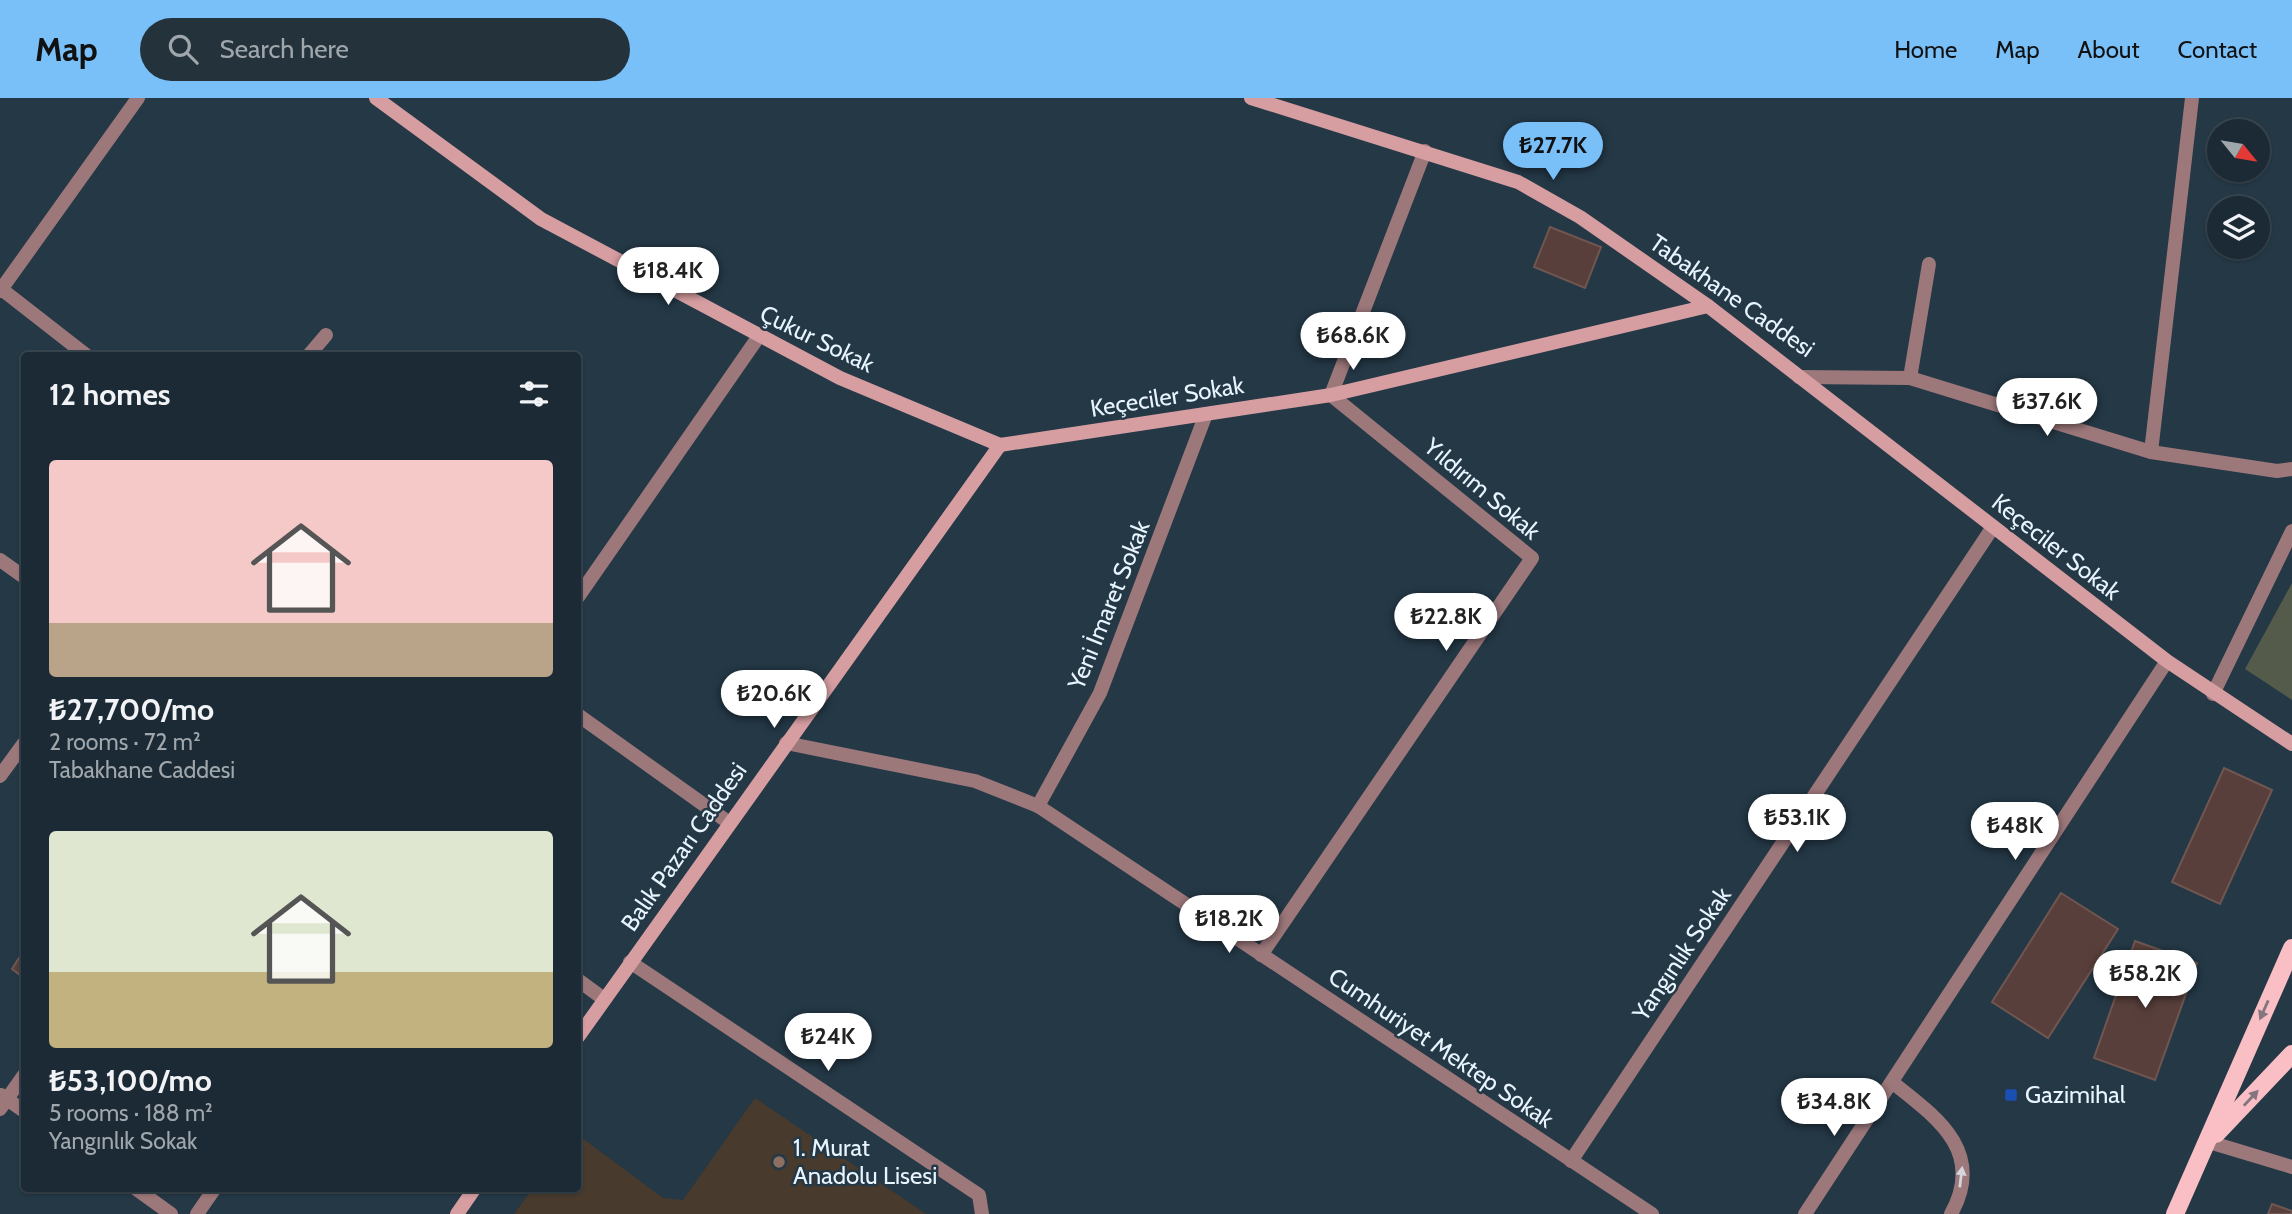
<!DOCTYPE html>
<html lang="en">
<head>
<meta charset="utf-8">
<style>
	:root { --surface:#1b2a34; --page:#24323c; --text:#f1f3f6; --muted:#a0a7ac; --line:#39464f; --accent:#79bff8 }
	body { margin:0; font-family:Cabin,sans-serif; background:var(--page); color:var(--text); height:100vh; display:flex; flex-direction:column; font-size:26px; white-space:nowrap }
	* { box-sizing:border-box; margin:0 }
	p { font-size:23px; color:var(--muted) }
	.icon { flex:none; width:38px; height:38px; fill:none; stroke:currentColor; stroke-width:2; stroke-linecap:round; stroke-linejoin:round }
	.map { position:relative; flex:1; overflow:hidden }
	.details { position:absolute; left:21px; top:254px; width:560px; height:840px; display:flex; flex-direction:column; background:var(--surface); border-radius:7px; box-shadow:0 2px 5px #0004,0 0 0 2px var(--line) }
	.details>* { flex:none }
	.needle { width:46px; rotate:120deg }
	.fabs { position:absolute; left:2207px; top:21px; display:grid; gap:14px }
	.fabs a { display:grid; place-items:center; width:63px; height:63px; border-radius:50%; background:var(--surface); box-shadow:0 2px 5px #0004,0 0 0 2px var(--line); font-size:35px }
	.price { position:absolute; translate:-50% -60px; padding:0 16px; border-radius:24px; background:#fff; color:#222; font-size:23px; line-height:46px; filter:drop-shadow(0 2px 4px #0008) }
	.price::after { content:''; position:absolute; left:50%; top:42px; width:21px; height:16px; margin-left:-10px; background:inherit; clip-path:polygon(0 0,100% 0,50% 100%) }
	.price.selected { background:var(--accent); color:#111 }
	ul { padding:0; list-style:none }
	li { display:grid; align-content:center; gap:14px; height:371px; padding:0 28px }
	li span { display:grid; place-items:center; height:217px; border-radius:7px; color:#555 }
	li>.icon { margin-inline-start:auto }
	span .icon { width:126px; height:126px; fill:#fffc; stroke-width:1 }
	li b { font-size:30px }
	h2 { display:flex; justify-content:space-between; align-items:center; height:84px; padding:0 28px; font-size:30px }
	header { display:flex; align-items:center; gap:42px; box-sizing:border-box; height:98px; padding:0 35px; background:var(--accent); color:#111 }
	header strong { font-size:33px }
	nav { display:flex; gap:38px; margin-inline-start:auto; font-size:24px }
	.search { width:490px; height:63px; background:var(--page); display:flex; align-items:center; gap:18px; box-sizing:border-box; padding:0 24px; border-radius:38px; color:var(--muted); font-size:26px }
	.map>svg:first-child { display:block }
</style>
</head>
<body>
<header>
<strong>Map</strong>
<div class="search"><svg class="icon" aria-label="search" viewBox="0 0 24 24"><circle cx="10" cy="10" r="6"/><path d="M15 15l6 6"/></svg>Search here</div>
<nav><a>Home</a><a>Map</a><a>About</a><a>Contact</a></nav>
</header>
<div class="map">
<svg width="2292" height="1116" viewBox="0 0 2292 1116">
	<rect width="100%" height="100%" fill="#243846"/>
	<!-- education -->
	<path fill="#483a2d" d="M755,1000L926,1116H514L533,1090H578V1037L663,1100L683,1102Z"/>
	<!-- green -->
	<path fill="#555b4a" d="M2292,485V602L2245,571Z"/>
	<!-- building -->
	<g fill="#583f3b" stroke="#705651" stroke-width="2">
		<path d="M1550,129L1601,149L1585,190L1534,169Z"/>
		<path d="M2224,670L2272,692L2220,806L2172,784Z"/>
		<path d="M2061,795L2118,831L2048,940L1992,904Z"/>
		<path d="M2135,843L2197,865L2155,982L2094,960Z"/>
		<path d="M24,852V880L12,871Z"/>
		<path d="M2272,1106L2292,1113V1116H2268Z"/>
	</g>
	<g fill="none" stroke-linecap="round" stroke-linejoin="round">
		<!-- lane -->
		<g stroke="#9d787b" stroke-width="14">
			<path d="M1910,280L1929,166"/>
			<path d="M1331,297L1425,53"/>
			<path d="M2151,354L2192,0"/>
			<path d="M1038,708L1100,595L1206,316"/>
			<path d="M1892,984C1936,1019 1986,1053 1951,1116"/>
		</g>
		<!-- street -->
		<g stroke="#9d787b" stroke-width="14">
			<path d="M0,190L86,257"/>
			<path d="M0,193L138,0"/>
			<path d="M309,257L326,237"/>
			<path d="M1799,279L1910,280L2151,354L2277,373L2292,371"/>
			<path d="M0,462L24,479"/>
			<path d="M578,499L759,238"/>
			<path d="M2213,596L2292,433"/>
			<path d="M578,617L728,724"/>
			<path d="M786,645L975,683L1038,708L1652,1116"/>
			<path d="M0,678L24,645"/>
			<path d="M1261,857L1532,460L1331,297"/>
			<path d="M630,864L979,1097L982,1116"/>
			<path d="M578,882L604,901"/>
			<path d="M1,997L24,1013"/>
			<path d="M0,1011L24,977"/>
			<path d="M2209,1044L2292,1069"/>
			<path d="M1571,1063L1993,429"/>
			<path d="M135,1090L171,1116"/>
			<path d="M197,1116L215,1090"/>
			<path d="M1805,1116L2167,563"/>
		</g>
		<!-- secondary -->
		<g stroke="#d79ea2" stroke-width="14">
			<path d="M376,0L541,121L840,280L1000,347"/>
			<path d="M1251,0L1518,84L1580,119L1708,208L2167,563L2292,646"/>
			<path d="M1000,347L1331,297L1708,208"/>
			<path d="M578,939L1000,347"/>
			<path d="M457,1116L475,1090"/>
		</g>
		<!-- primary -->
		<g stroke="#fabfc4" stroke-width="18">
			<path d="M2216,1036L2292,956"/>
			<path d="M2175,1116L2292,850"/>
		</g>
	</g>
	<!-- one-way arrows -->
	<defs><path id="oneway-solid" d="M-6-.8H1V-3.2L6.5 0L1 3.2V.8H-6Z" transform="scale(1.75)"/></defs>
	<g fill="#84757f">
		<use href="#oneway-solid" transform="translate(2264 912) rotate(114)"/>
		<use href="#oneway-solid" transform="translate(2251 1000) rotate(-47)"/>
	</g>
	<use fill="#d5d5dd" href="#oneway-solid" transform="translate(1961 1079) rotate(-83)"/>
	<!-- markers -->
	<rect fill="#1a4fb4" stroke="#243846" stroke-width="2.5" x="2004" y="990" width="14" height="14" rx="3.5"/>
	<circle fill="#8d6e63" stroke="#243846" stroke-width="2.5" cx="779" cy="1064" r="7"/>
	<g text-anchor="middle" stroke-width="5" stroke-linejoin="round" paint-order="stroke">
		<!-- street labels -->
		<g font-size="24" fill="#e8f4fe" stroke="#243846">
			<text transform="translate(1732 198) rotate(35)" y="8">Tabakhane Caddesi</text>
			<text transform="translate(817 241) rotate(26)" y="8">Çukur Sokak</text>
			<text transform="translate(1167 299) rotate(-9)" y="8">Keçeciler Sokak</text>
			<text transform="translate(1482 391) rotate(40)" y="8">Yıldırım Sokak</text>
			<text transform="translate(2056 449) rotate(38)" y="8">Keçeciler Sokak</text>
			<text transform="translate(1109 507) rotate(-68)" y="8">Yeni İmaret Sokak</text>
			<text transform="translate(684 749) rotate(-55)" y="8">Balık Pazarı Caddesi</text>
			<text transform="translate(1682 856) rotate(-56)" y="8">Yangınlık Sokak</text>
			<text transform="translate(1441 950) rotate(34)" y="8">Cumhuriyet Mektep Sokak</text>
		</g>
		<!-- poi labels -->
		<g font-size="24" fill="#e8f4fe" stroke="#243846" text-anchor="start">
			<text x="2025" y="1005">Gazimihal</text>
			<text x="793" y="1058">1. Murat<tspan x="793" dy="28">Anadolu Lisesi</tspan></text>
		</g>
	</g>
</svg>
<div class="fabs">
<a><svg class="needle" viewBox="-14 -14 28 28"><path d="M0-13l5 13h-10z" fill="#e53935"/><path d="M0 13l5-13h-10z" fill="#a0a7ac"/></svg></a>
<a><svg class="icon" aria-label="layers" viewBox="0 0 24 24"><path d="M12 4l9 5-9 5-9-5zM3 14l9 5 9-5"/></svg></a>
</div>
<b class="price selected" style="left:1553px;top:84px">₺27.7K</b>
<b class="price" style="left:668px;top:209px">₺18.4K</b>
<b class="price" style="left:1353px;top:274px">₺68.6K</b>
<b class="price" style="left:2047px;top:340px">₺37.6K</b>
<b class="price" style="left:1446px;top:555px">₺22.8K</b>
<b class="price" style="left:774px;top:632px">₺20.6K</b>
<b class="price" style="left:1797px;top:756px">₺53.1K</b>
<b class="price" style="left:2015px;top:764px">₺48K</b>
<b class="price" style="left:1229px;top:857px">₺18.2K</b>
<b class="price" style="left:2145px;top:912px">₺58.2K</b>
<b class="price" style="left:828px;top:975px">₺24K</b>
<b class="price" style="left:1834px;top:1040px">₺34.8K</b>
<section class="details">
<h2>12 homes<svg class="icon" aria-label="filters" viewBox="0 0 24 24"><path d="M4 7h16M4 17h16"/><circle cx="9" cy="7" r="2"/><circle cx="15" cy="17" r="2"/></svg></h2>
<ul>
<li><span style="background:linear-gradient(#f6c9c9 75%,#b9a48a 0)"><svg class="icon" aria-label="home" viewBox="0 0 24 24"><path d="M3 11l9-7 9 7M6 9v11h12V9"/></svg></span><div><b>₺27,700/mo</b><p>2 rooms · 72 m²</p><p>Tabakhane Caddesi</p></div></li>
<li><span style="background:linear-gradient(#dfe7d0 65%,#c2b280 0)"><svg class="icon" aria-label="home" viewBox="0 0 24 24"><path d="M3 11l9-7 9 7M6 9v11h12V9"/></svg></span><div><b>₺53,100/mo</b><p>5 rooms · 188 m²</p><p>Yangınlık Sokak</p></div></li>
</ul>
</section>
</div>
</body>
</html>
